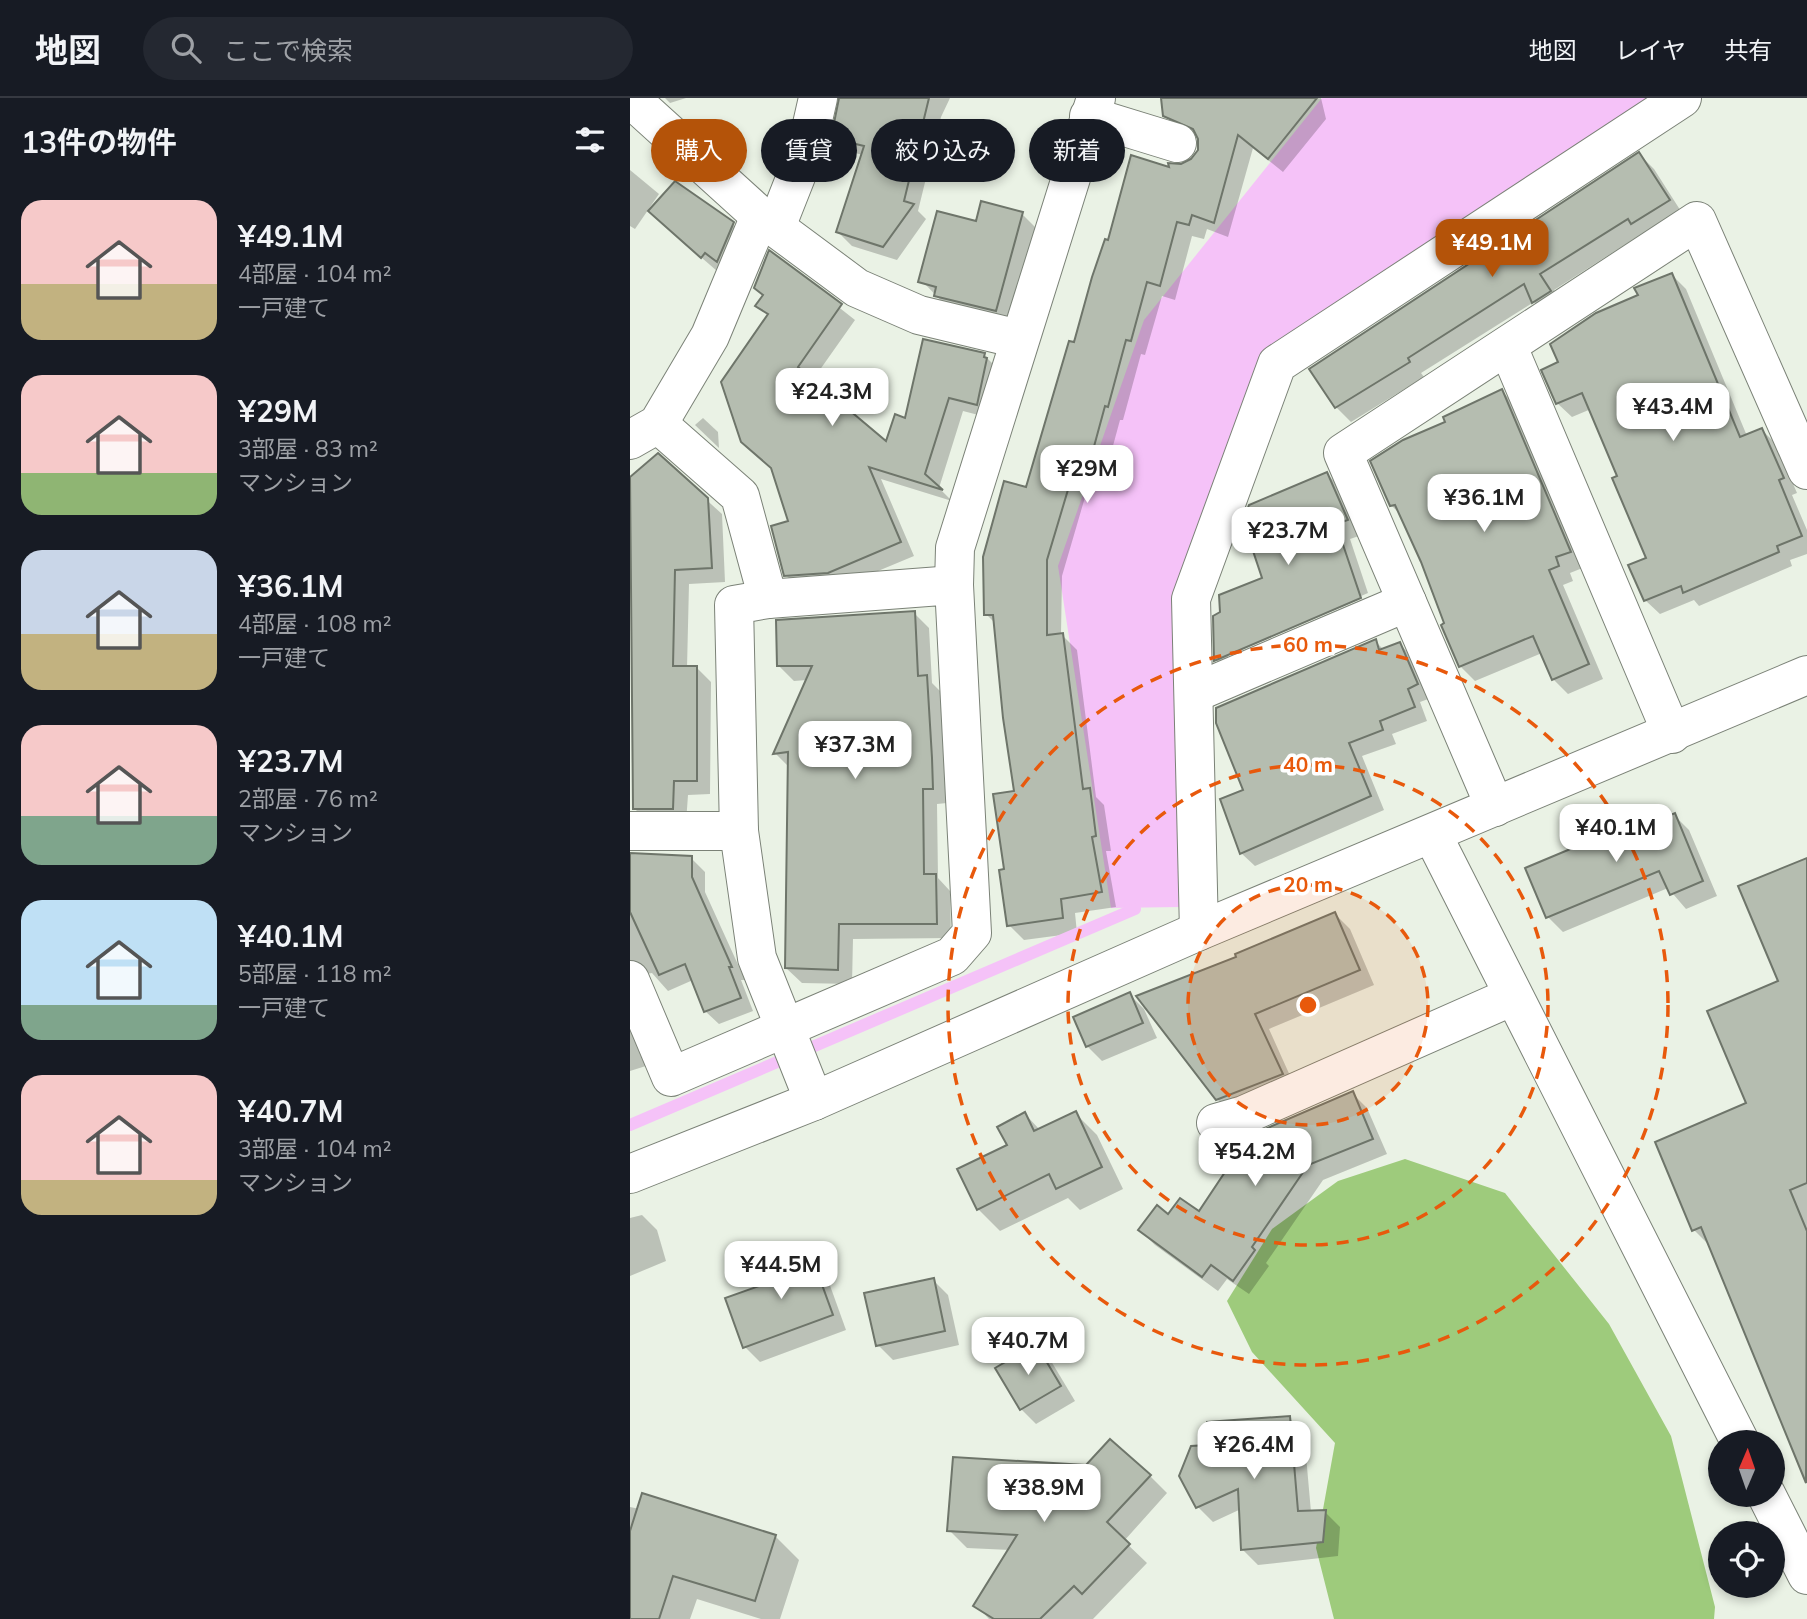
<!DOCTYPE html>
<html lang="ja">
<head>
<meta charset="utf-8">
<style>
	:root { --surface:#171b24; --page:#242831; --text:#f1f3f6; --muted:#9ea1a6; --line:#363941; --accent:#b45309 }
	body { margin:0; font-family:Mulish,"Noto Sans JP",sans-serif; background:var(--page); color:var(--text); height:100vh; display:flex; flex-direction:column; font-size:26px; white-space:nowrap }
	* { box-sizing:border-box; margin:0 }
	p { font-size:23px; color:var(--muted) }
	.icon { flex:none; width:38px; height:38px; fill:none; stroke:currentColor; stroke-width:2; stroke-linecap:round; stroke-linejoin:round }
	.map { position:relative; flex:1; overflow:hidden }
	.side { display:flex; flex-direction:column; background:var(--surface); width:630px }
	.side>* { flex:none }
	.guide { position:absolute; left:21px; top:21px; width:665px; height:63px; display:flex; gap:14px }
	.needle { width:46px; rotate:2deg }
	.controls { position:absolute; left:1078px; top:1332px; display:grid; gap:14px }
	.controls a { display:grid; place-items:center; width:77px; height:77px; border-radius:50%; background:var(--surface); box-shadow:0 4px 10px #0003; font-size:35px }
	.price { position:absolute; translate:-50% -60px; padding:0 16px; border-radius:14px; background:#fff; color:#222; font-size:23px; line-height:46px; filter:drop-shadow(0 2px 4px #0008) }
	.price::after { content:''; position:absolute; left:50%; top:42px; width:21px; height:16px; margin-left:-10px; background:inherit; clip-path:polygon(0 0,100% 0,50% 100%) }
	.price.current { background:var(--accent); color:#fff }
	ul { padding:0; list-style:none }
	li { display:flex; align-items:center; gap:21px; height:175px; padding:0 21px }
	li span { display:grid; place-items:center; flex:none; width:196px; height:140px; border-radius:21px; color:#555 }
	li>.icon { margin-inline-start:auto }
	span .icon { width:84px; height:84px; fill:#fffc; stroke-width:1 }
	li b { font-size:30px }
	h2 { display:flex; justify-content:space-between; align-items:center; height:84px; padding:0 21px; font-size:30px }
	.chip { padding:0 24px; border-radius:32px; background:var(--surface); box-shadow:0 4px 10px #0003; font-size:24px; line-height:63px }
	.chip.current { background:var(--accent); color:#fff }
	header { display:flex; align-items:center; gap:42px; box-sizing:border-box; height:98px; padding:0 35px; background:var(--surface); border-bottom:2px solid var(--line) }
	header strong { font-size:33px }
	nav { display:flex; gap:38px; margin-inline-start:auto; font-size:24px }
	.search { width:490px; height:63px; background:var(--page); display:flex; align-items:center; gap:18px; box-sizing:border-box; padding:0 24px; border-radius:38px; color:var(--muted); font-size:26px }
	main { display:flex; flex:1; min-height:0 }
	.map>svg:first-child { display:block }
</style>
</head>
<body>
<header>
<strong>地図</strong>
<div class="search"><svg class="icon" aria-label="search" viewBox="0 0 24 24"><circle cx="10" cy="10" r="6"/><path d="M15 15l6 6"/></svg>ここで検索</div>
<nav><a>地図</a><a>レイヤ</a><a>共有</a></nav>
</header>
<main>
<section class="side">
<h2>13件の物件<svg class="icon" aria-label="filters" viewBox="0 0 24 24"><path d="M4 7h16M4 17h16"/><circle cx="9" cy="7" r="2"/><circle cx="15" cy="17" r="2"/></svg></h2>
<ul>
<li><span style="background:linear-gradient(#f6c9c9 60%,#c2b280 0)"><svg class="icon" aria-label="home" viewBox="0 0 24 24"><path d="M3 11l9-7 9 7M6 9v11h12V9"/></svg></span><div><b>¥49.1M</b><p>4部屋 · 104 m²</p><p>一戸建て</p></div></li>
<li><span style="background:linear-gradient(#f6c9c9 70%,#8fb573 0)"><svg class="icon" aria-label="home" viewBox="0 0 24 24"><path d="M3 11l9-7 9 7M6 9v11h12V9"/></svg></span><div><b>¥29M</b><p>3部屋 · 83 m²</p><p>マンション</p></div></li>
<li><span style="background:linear-gradient(#c9d6e8 60%,#c2b280 0)"><svg class="icon" aria-label="home" viewBox="0 0 24 24"><path d="M3 11l9-7 9 7M6 9v11h12V9"/></svg></span><div><b>¥36.1M</b><p>4部屋 · 108 m²</p><p>一戸建て</p></div></li>
<li><span style="background:linear-gradient(#f6c9c9 65%,#7fa58c 0)"><svg class="icon" aria-label="home" viewBox="0 0 24 24"><path d="M3 11l9-7 9 7M6 9v11h12V9"/></svg></span><div><b>¥23.7M</b><p>2部屋 · 76 m²</p><p>マンション</p></div></li>
<li><span style="background:linear-gradient(#bfe0f5 75%,#7fa58c 0)"><svg class="icon" aria-label="home" viewBox="0 0 24 24"><path d="M3 11l9-7 9 7M6 9v11h12V9"/></svg></span><div><b>¥40.1M</b><p>5部屋 · 118 m²</p><p>一戸建て</p></div></li>
<li><span style="background:linear-gradient(#f6c9c9 75%,#c2b280 0)"><svg class="icon" aria-label="home" viewBox="0 0 24 24"><path d="M3 11l9-7 9 7M6 9v11h12V9"/></svg></span><div><b>¥40.7M</b><p>3部屋 · 104 m²</p><p>マンション</p></div></li>
</ul>
</section>
<div class="map">
<svg width="1177" height="1521" viewBox="0 0 1177 1521">
	<rect width="100%" height="100%" fill="#eaf2e5"/>
	<!-- forest -->
	<path fill="#9ecb7c" d="M775,1061L875,1095L979,1226L1041,1338L1085,1509L1084,1521H704L686,1450L705,1345L622,1254L597,1203L642,1131L708,1083Z"/>
	<!-- water -->
	<path fill="#f5c2f8" d="M692,0H1034L639,259L543,509L550,809L481,810L428,468L514,222Z"/>
	<!-- shadow -->
	<g fill="#0003">
		<path d="M35,0H56L40,5Z"/>
		<path d="M211,0H320L311,19L288,113L296,121L267,162L222,148L208,134L233,57L217,53L203,39Z"/>
		<path d="M533,0H691L696,21L653,74L623,50L598,139L577,131L574,141L562,138L545,202L532,198L515,257L511,256L493,322H490L471,392L458,389L432,478L431,536L447,552L466,699L474,707L481,753H476L486,809L445,815L447,835L394,842L379,827L376,773L386,695L366,526L356,516L479,144L541,72L563,63L569,53L570,40L550,32L534,17Z"/>
		<path d="M1009,56L1024,71L1054,118L1017,140L1013,135L924,192L934,208L919,219L904,204L791,275L794,279L721,324L706,309L682,272Z"/>
		<path d="M0,72L29,96L5,131L0,128Z"/>
		<path d="M392,116L407,131L381,227L320,212L293,184L347,125Z"/>
		<path d="M102,126L118,141L87,173L35,128Z"/>
		<path d="M140,155L225,222L182,283L257,346L276,322L354,257L368,271L360,320L333,313L309,390L322,403L251,381L284,458L212,488L170,491L156,477L161,424L144,372L112,343L138,218L128,207L134,198Z"/>
		<path d="M1042,177L1056,191L1117,338L1132,332L1146,346L1167,395L1162,397L1177,432V456L1160,462L1162,468L1069,508L1064,502L1030,516L1015,502L1018,461L989,379L961,311L942,319L927,305L930,265L1010,198Z"/>
		<path d="M872,293L886,308L955,469L940,475L943,483L933,487L973,581L938,596L923,581L912,555L845,583L830,568L793,464L772,418L761,407L817,325Z"/>
		<path d="M73,320L88,334L89,350L65,327Z"/>
		<path d="M28,358L92,416L95,484L59,486L57,570H67L81,584L80,696L58,697L56,725H19L4,710L0,381Z"/>
		<path d="M697,376L712,391L732,437L720,441L738,495L598,555V559L740,498L745,515L601,576L586,562Z"/>
		<path d="M284,515L299,530L302,585L311,594L317,705L307,706L308,780L320,793L321,840L223,841L222,886L172,885L156,870L160,670L145,655L177,582L164,583L149,568Z"/>
		<path d="M745,543L754,552L770,546L783,560L801,600L790,604L797,623L762,636L766,646L732,658L754,712L625,768L611,755L615,693Z"/>
		<path d="M1030,715L1036,720L1044,717L1059,732L1087,798L1056,811L1038,790L933,834L918,819Z"/>
		<path d="M0,756L61,760L75,774V794L115,882H111L123,913L89,926L75,913L63,882L38,893L22,875L3,878L0,875Z"/>
		<path d="M1177,762V1353L1157,1333L1082,1150L1064,1132L1118,1006L1151,884L1111,789Z"/>
		<path d="M705,816L720,831L744,887L639,931L666,991L602,1016L587,1001L609,860Z"/>
		<path d="M499,896L514,911L527,940L472,963L457,948Z"/>
		<path d="M0,923L19,967L0,973Z"/>
		<path d="M722,995L737,1010L757,1056L693,1082L636,1165L639,1168L619,1196L597,1181L588,1193L525,1147L510,1132L539,1118L570,1115Z"/>
		<path d="M445,1015L467,1037L493,1091L450,1112L438,1100L370,1133L348,1111L395,1016L410,1032Z"/>
		<path d="M12,1117L27,1132L36,1163L0,1178V1120Z"/>
		<path d="M178,1153L193,1168L216,1232L130,1264L115,1249L145,1184Z"/>
		<path d="M303,1182L318,1197L329,1247L263,1262L248,1247Z"/>
		<path d="M406,1248L421,1263L445,1303L406,1326L391,1311Z"/>
		<path d="M659,1320L674,1335L681,1414H695L710,1429L708,1458L628,1467L613,1452L611,1411L583,1424L568,1409L580,1348Z"/>
		<path d="M520,1378L537,1395L494,1443L517,1465L463,1521H359L346,1507L380,1452L337,1450L319,1432Z"/>
		<path d="M0,1409L145,1438L169,1462L150,1521H131L67,1501L60,1521H0Z"/>
	</g>
	<g fill="none" stroke-linecap="round" stroke-linejoin="round">
		<!-- stream -->
		<path stroke="#f5c2f8" stroke-width="12" d="M0,1027L505,811"/>
	</g>
	<!-- building -->
	<g fill="#b5bdb0" stroke="#6e756a" stroke-width="2">
		<path d="M209,0H299L274,103L284,106L253,149L206,134L234,48L201,40Z"/>
		<path d="M531,0H687L638,61L608,37L584,125L562,117L559,127L547,124L530,188L517,184L501,243L496,242L478,309L475,308L456,378L443,375L417,462V537L433,535L453,691L460,690L466,738L462,739L472,794L431,801L433,820L377,828L369,772L374,771L363,696L384,693L373,620L363,517H354L353,459L374,383L396,389L439,243L444,244L462,179L475,141L478,142L501,57L539,69L538,65L551,66L561,61L568,52V41L563,31L533,18Z"/>
		<path d="M1009,54L1040,102L1001,126L998,121L910,176L921,193L902,205L894,186L778,260L780,264L705,310L679,271Z"/>
		<path d="M45,83L104,124L87,164L75,155L71,160L18,113Z"/>
		<path d="M351,103L393,114L366,213L304,198L306,189L288,184L307,113L346,123Z"/>
		<path d="M139,152L212,206L168,269L256,343L265,316L275,320L293,241L355,255L354,259L357,260L347,307L319,300L295,376L313,392L239,369L271,444L198,475L154,478L141,428L158,423L141,370L111,344L91,284L138,216L125,208L133,197L124,190Z"/>
		<path d="M1042,175L1110,339L1132,330L1154,380L1149,382L1172,438L1147,448L1149,454L1053,495L1051,488L1014,503L998,467L1016,460L982,380L987,378L952,295L926,306L911,272L928,264L920,246L966,215L1008,197L1004,190Z"/>
		<path d="M872,291L941,454L926,459L929,468L919,472L959,566L922,582L903,538L829,569L811,527L814,525L791,464L765,407L760,408L740,363L773,342L815,324L813,319Z"/>
		<path d="M28,355L78,400L82,470L45,472L43,568H67V683H44L43,711H3L0,379Z"/>
		<path d="M697,374L718,422L706,426L731,500L584,563L583,518L590,514L589,497L632,480L613,423L619,407Z"/>
		<path d="M285,513L288,578L297,577L302,660L303,691H293L294,776H306L307,826H209L208,872L155,870L158,654L143,656L182,568H147L146,522Z"/>
		<path d="M746,541L749,552L770,544L788,586L778,591L785,609L750,623L753,632L719,645L741,698L610,756L590,701L613,692L586,625V610Z"/>
		<path d="M1031,713L1034,720L1045,715L1073,783L1040,797L1029,773L916,820L895,770Z"/>
		<path d="M0,755L62,758V779L102,869H99L111,900L74,914L55,866L29,877L0,814Z"/>
		<path d="M1177,760V1085L1160,1092L1177,1133L1176,1385L1071,1129L1062,1133L1025,1044L1116,1005L1077,913L1148,883L1108,788Z"/>
		<path d="M705,814L730,872L625,916L653,976L586,1002L506,898L606,859L605,856Z"/>
		<path d="M500,894L513,925L456,949L443,919Z"/>
		<path d="M723,993L743,1041L678,1067L622,1149L625,1152L603,1183L581,1167L572,1179L508,1132L527,1107L538,1116L550,1100L569,1113L619,1038Z"/>
		<path d="M446,1013L472,1069L426,1091L419,1076L347,1112L327,1071L377,1047L367,1029L395,1014L404,1033Z"/>
		<path d="M179,1151L203,1217L113,1250L95,1200L143,1183L137,1166Z"/>
		<path d="M304,1180L315,1233L246,1248L234,1195Z"/>
		<path d="M406,1246L431,1288L390,1312L365,1270Z"/>
		<path d="M660,1318L668,1413L696,1412L693,1444L611,1452L608,1391L566,1410L549,1378L561,1348L578,1347L577,1324Z"/>
		<path d="M480,1341L521,1377L477,1424L500,1446L452,1496L444,1488L410,1521H364L343,1508L387,1437L317,1433L323,1359L456,1367Z"/>
		<path d="M12,1395L146,1437L125,1503L43,1478L29,1521H0V1433Z"/>
	</g>
	<g fill="none" stroke-linecap="round" stroke-linejoin="round">
		<defs>
			<g id="street">
				<path d="M0,0L130,118L227,190L289,217L389,241"/>
				<path d="M459,18L547,45"/>
				<path d="M146,129L176,53L188,0"/>
				<path d="M878,249L1042,636"/>
				<path d="M28,326L110,398L138,501L104,507L109,733L127,860L184,1003"/>
				<path d="M0,342L28,326L80,238L130,118"/>
				<path d="M324,487L325,450L466,0"/>
				<path d="M564,595L777,504"/>
				<path d="M865,709L713,355L1067,123L1177,372"/>
				<path d="M0,733H109"/>
				<path d="M802,736L1110,1344"/>
				<path d="M569,833L561,501L647,266L1052,0"/>
				<path d="M0,882L41,979L322,858L342,835L324,487L138,501"/>
				<path d="M586,1025L614,1017L883,898"/>
				<path d="M0,1076L184,1003L569,833L1177,577"/>
				<path d="M1136,1396L1177,1477"/>
			</g>
		</defs>
		<!-- street casing -->
		<use href="#street" stroke="#7b8277" stroke-width="40"/>
		<!-- street -->
		<use href="#street" stroke="#fff" stroke-width="38"/>
	</g>
	<!-- distance rings -->
	<circle cx="678" cy="907" r="120" fill="#e8590c" fill-opacity=".12"/>
	<g fill="none" stroke="#e8590c" stroke-width="3.5" stroke-dasharray="12 9">
		<circle cx="678" cy="907" r="120"/>
		<circle cx="678" cy="907" r="240"/>
		<circle cx="678" cy="907" r="360"/>
	</g>
	<circle cx="678" cy="907" r="10" fill="#e8590c" stroke="#fff" stroke-width="3.5"/>
	<g font-size="21" text-anchor="middle" font-weight="bold" fill="#e8590c" stroke="#fff" stroke-width="7" stroke-linejoin="round" paint-order="stroke">
		<text x="678" y="554">60 m</text>
		<text x="678" y="674">40 m</text>
		<text x="678" y="794">20 m</text>
	</g>
</svg>
<div class="controls">
<a><svg class="needle" viewBox="-14 -14 28 28"><path d="M0-13l5 13h-10z" fill="#e53935"/><path d="M0 13l5-13h-10z" fill="#9ea1a6"/></svg></a>
<a><svg class="icon" aria-label="locate" viewBox="0 0 24 24"><circle cx="12" cy="12" r="6"/><path d="M12 2v4M12 18v4M2 12h4M18 12h4"/></svg></a>
</div>
<b class="price current" style="left:862px;top:181px">¥49.1M</b>
<b class="price" style="left:202px;top:330px">¥24.3M</b>
<b class="price" style="left:1043px;top:345px">¥43.4M</b>
<b class="price" style="left:457px;top:407px">¥29M</b>
<b class="price" style="left:854px;top:436px">¥36.1M</b>
<b class="price" style="left:658px;top:469px">¥23.7M</b>
<b class="price" style="left:225px;top:683px">¥37.3M</b>
<b class="price" style="left:986px;top:766px">¥40.1M</b>
<b class="price" style="left:625px;top:1090px">¥54.2M</b>
<b class="price" style="left:151px;top:1203px">¥44.5M</b>
<b class="price" style="left:398px;top:1279px">¥40.7M</b>
<b class="price" style="left:624px;top:1383px">¥26.4M</b>
<b class="price" style="left:414px;top:1426px">¥38.9M</b>
<div class="guide">
<a class="chip current">購入</a>
<a class="chip">賃貸</a>
<a class="chip">絞り込み</a>
<a class="chip">新着</a>
</div>
</div>
</main>
</body>
</html>
